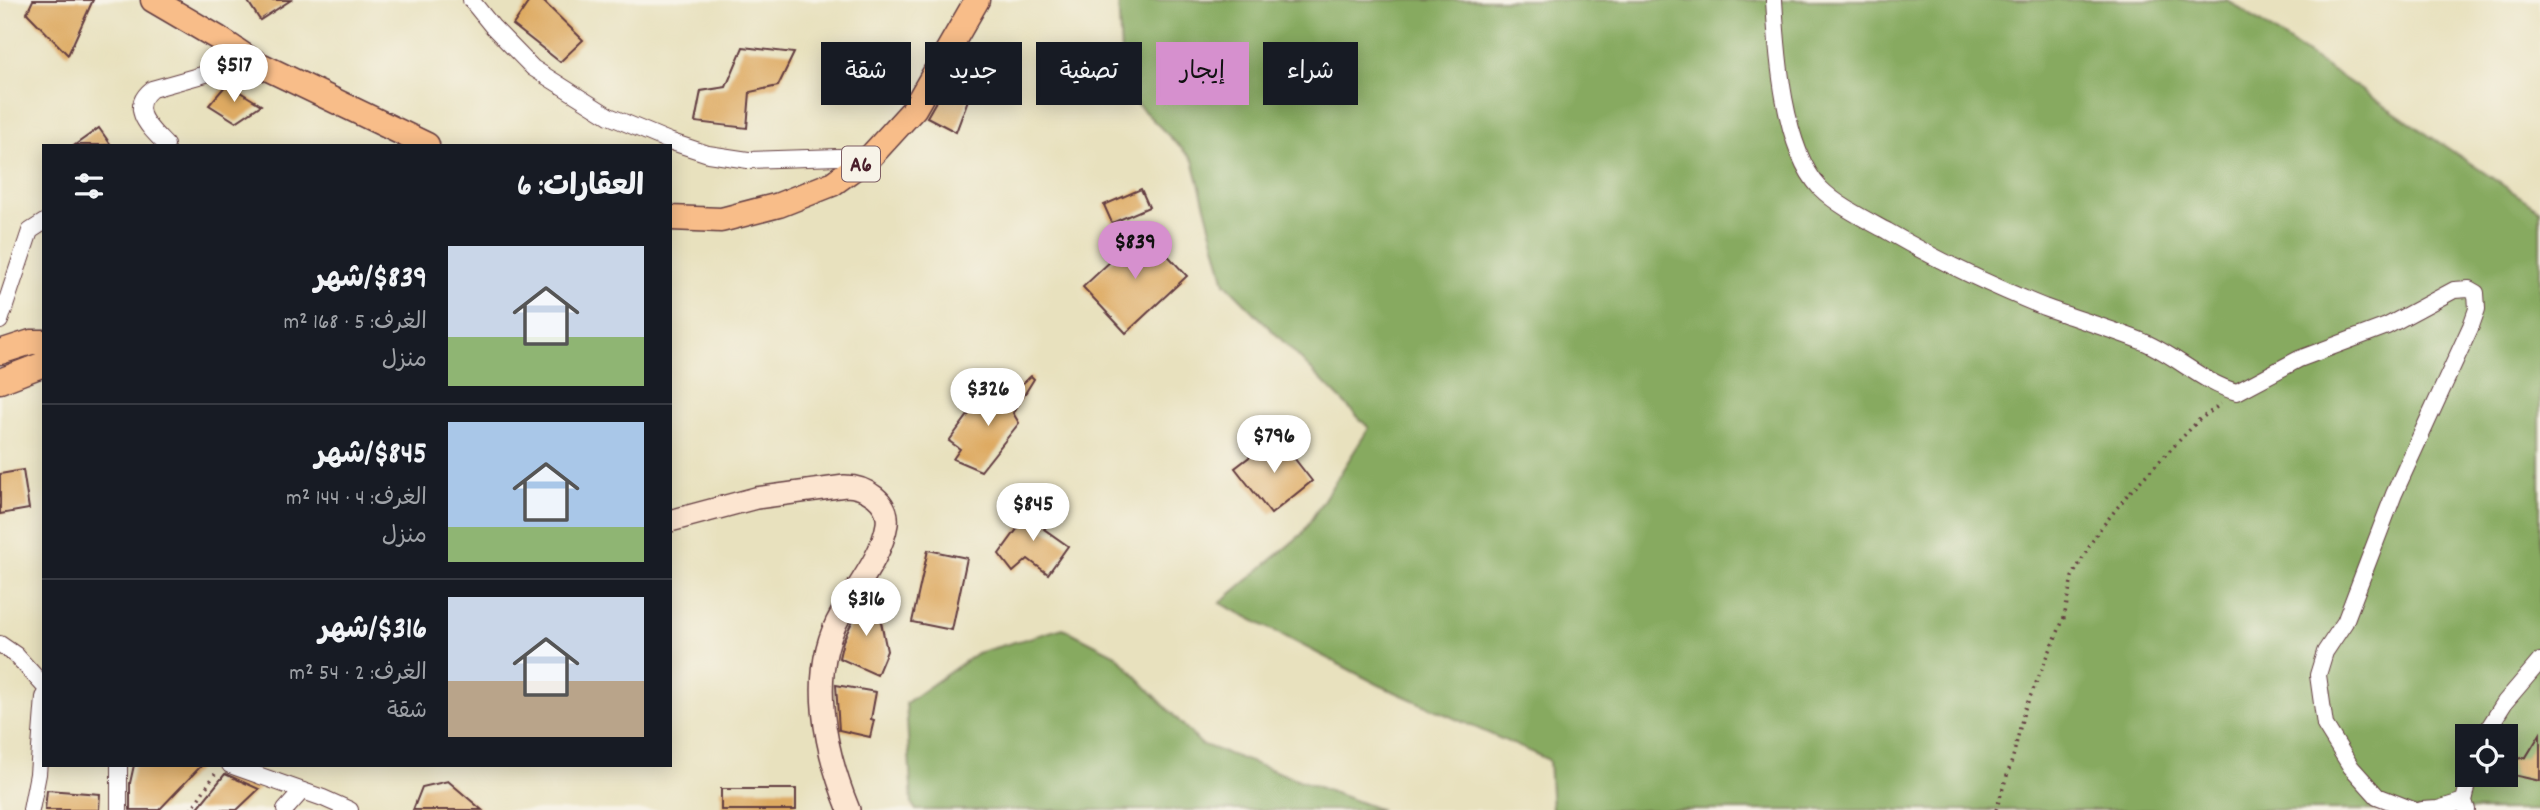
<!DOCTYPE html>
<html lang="ar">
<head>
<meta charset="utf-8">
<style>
	:root { --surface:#171b24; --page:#20242c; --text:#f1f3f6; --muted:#9ea1a6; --line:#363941; --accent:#d690ce }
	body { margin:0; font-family:Dekko,"Playpen Sans Arabic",sans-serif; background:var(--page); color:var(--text); direction:rtl; height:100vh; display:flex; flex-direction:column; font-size:26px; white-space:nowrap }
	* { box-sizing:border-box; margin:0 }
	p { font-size:23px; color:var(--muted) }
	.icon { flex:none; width:38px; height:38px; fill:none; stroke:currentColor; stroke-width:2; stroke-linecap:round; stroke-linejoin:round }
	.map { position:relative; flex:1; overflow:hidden; direction:ltr }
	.details { position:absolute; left:42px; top:144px; width:630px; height:623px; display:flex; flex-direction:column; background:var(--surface); border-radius:0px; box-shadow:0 4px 18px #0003; direction:rtl }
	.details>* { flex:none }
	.banner { position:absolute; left:693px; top:42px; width:665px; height:63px; direction:rtl; display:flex; gap:14px }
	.controls { position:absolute; left:2455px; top:724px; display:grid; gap:14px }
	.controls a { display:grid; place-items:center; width:63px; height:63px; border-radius:0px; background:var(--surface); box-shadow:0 4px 18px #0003; font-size:35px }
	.price { position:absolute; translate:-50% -60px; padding:0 16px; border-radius:24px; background:#fff; color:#222; font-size:23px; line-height:46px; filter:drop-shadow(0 2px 4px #0008) }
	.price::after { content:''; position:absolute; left:50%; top:42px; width:21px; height:16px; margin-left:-10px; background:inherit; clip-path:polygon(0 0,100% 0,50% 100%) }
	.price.selected { background:var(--accent); color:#111 }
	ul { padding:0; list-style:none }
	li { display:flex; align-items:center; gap:21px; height:175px; padding:0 28px }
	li+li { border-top:2px solid var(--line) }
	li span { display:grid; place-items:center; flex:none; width:196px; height:140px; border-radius:0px; color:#555 }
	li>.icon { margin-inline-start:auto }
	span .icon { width:84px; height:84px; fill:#fffc; stroke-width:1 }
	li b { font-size:30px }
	h2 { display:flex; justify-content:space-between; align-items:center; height:84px; padding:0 28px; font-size:30px }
	.chip { padding:0 24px; border-radius:0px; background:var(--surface); box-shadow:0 4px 18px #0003; font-size:24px; line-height:63px }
	.chip.selected { background:var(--accent); color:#111 }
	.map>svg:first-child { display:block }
</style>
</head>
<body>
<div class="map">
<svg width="2540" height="810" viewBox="0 0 2540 810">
	<rect width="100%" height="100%" fill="#f7f3e8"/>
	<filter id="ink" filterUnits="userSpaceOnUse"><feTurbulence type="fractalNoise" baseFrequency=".0143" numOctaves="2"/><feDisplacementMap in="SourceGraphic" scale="14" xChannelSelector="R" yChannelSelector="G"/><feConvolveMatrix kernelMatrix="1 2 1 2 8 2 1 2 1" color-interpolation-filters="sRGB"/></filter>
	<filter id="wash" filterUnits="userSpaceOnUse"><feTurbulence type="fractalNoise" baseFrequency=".00686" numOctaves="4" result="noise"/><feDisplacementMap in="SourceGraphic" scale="28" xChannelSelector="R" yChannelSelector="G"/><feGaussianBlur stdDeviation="1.57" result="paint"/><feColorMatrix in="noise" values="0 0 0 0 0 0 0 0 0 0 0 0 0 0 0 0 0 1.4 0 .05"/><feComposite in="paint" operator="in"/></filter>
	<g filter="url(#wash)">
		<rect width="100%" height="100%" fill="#e8e1be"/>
		<!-- forest -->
		<g fill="#87aa60" stroke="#686446" stroke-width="2" fill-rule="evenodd">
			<path d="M1118,0H2227L2540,210V810H1552L1549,760L1379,685L1220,603L1302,534L1369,428L1225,283L1193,160L1123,90ZM2468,737H2506V775H2468Z"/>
			<path d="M1063,628L1116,655L1201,744L1381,810H916L912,804L906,703L977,653Z"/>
		</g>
		<g id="blocks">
			<!-- building -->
			<g fill="#deaa62">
				<path d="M33,0H93L68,55L27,13Z"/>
				<path d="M247,0H291L260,20Z"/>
				<path d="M530,0H542L583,40L560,62L513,25Z"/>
				<path d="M743,47L794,53L778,86L750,92L747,128L695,122L701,91L726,87Z"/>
				<path d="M966,49L985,54L956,132L927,117Z"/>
				<path d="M227,84L261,105L236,122L209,105Z"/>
				<path d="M99,128L111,145H75Z"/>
				<path d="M1141,189L1149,207L1112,223L1104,205Z"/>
				<path d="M1144,230L1187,276L1126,333L1083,287Z"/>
				<path d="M1031,376L1034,379L1013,413L1019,423L981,471L953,459L960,449L949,441L985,392L1004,400Z"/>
				<path d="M1277,436L1312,481L1271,514L1235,468Z"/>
				<path d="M23,470L29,509L0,514V474Z"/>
				<path d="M1030,504L1050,523L1044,529L1068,546L1048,574L1028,559L1013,572L999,554L1020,525L1015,520Z"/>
				<path d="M928,550L967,558L952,630L912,622Z"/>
				<path d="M871,591L875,593L887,651L877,675L839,658L843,641L853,620Z"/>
				<path d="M836,685L876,692L871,719L874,720L870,737L839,730Z"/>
				<path d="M2540,734V781L2513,775L2511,760L2526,757Z"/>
				<path d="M134,765H202L159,810H130V783Z"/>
				<path d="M225,774L259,789L237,810H196Z"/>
				<path d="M448,781L482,810H413L422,787Z"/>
				<rect x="721" y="789" width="75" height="21"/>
				<path d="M47,790L100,794L99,810H45Z"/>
			</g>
		</g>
	</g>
	<g filter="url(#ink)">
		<use href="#blocks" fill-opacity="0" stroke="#623c41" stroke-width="2"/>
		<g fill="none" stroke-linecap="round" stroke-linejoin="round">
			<defs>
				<g id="minor">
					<path d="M471,0L492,26L533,68L609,116L669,141L708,154L748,160L869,156"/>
					<path d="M1774,0C1777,53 1783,148 1820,188C1838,206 1865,219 1887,231C1937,260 1990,285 2044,307C2077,319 2111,329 2144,342C2177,356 2203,383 2237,392L2299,359L2387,326L2454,290L2469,289L2476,293L2477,309L2471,326L2394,494L2345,622L2325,652L2318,675L2325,725L2351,767L2377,796L2413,810"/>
					<path d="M166,145C150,128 127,109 152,89L252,61"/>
					<path d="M0,321L30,231L44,222"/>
					<path d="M0,644L16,655L44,686"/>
					<path d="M2483,737L2505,702L2540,661"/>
					<path d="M119,765V810"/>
					<path d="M230,765L323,798L350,810"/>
					<path d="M31,810L38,774L44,697"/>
					<path d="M285,810L302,791"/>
					<path d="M2422,810L2438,809L2464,801"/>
					<path d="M2467,810L2464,801L2470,775"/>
				</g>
				<path id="secondary" d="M670,521L756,498L845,486C865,486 890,501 887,524C882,556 857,586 841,614C807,672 825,751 849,810"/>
				<g id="trunk">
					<path d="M153,0L218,38L252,61L427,145"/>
					<path d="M670,218L721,220L779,205L832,184L871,156L914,109L977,0"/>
					<path d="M0,352L31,342H44"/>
					<path d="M0,381L44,364"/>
				</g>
			</defs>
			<!-- minor casing -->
			<use href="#minor" stroke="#623c41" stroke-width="18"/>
			<!-- secondary casing -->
			<use href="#secondary" stroke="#623c41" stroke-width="24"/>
			<!-- trunk casing -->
			<use href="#trunk" stroke="#623c41" stroke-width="27"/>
			<!-- path -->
			<g stroke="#623c41" stroke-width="3.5" stroke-dasharray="2 5" stroke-linecap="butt">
				<path d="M191,810L215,774"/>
				<path d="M1996,810L2013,757L2024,711L2064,618L2072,577L2097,533L2129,493L2199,420L2221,404"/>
			</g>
			<!-- minor -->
			<use href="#minor" stroke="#fff" stroke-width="16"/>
			<!-- secondary -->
			<use href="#secondary" stroke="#fce5d0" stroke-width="21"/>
			<!-- trunk -->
			<use href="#trunk" stroke="#f8bd89" stroke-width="24"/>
		</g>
	</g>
	<g text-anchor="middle" stroke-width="5" stroke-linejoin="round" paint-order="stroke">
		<!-- shield labels -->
		<rect fill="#f7f3e8" stroke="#7e5f64" stroke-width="2" x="842" y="146.5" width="38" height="35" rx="5"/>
		<g font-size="21" font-weight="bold" fill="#4a1f2b">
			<text x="861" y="171">A6</text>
		</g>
	</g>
</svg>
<div class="controls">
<a><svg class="icon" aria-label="locate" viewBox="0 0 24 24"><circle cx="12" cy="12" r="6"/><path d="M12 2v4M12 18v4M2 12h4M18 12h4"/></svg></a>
</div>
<b class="price" style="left:234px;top:104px">$517</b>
<b class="price selected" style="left:1135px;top:281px">$839</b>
<b class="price" style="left:988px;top:428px">$326</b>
<b class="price" style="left:1274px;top:475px">$796</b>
<b class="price" style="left:1033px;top:543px">$845</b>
<b class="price" style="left:866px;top:638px">$316</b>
<div class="banner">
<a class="chip">شراء</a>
<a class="chip selected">إيجار</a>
<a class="chip">تصفية</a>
<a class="chip">جديد</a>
<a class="chip">شقة</a>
</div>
<section class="details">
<h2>العقارات: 6<svg class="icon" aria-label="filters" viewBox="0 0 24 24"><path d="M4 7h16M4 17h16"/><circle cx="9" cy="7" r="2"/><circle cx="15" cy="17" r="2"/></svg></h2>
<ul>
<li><span style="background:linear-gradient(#c9d6e8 65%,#8fb573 0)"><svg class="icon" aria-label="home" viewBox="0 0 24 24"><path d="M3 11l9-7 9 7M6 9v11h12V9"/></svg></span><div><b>$839/شهر</b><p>الغرف: 5 · 168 m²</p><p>منزل</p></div></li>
<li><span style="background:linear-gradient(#a9c7e8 75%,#8fb573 0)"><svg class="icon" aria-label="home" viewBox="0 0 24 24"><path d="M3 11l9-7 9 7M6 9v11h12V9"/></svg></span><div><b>$845/شهر</b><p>الغرف: 4 · 144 m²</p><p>منزل</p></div></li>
<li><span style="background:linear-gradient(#c9d6e8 60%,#b9a48a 0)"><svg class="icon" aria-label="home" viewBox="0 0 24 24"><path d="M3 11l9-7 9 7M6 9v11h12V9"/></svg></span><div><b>$316/شهر</b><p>الغرف: 2 · 54 m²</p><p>شقة</p></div></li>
</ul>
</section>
</div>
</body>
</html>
